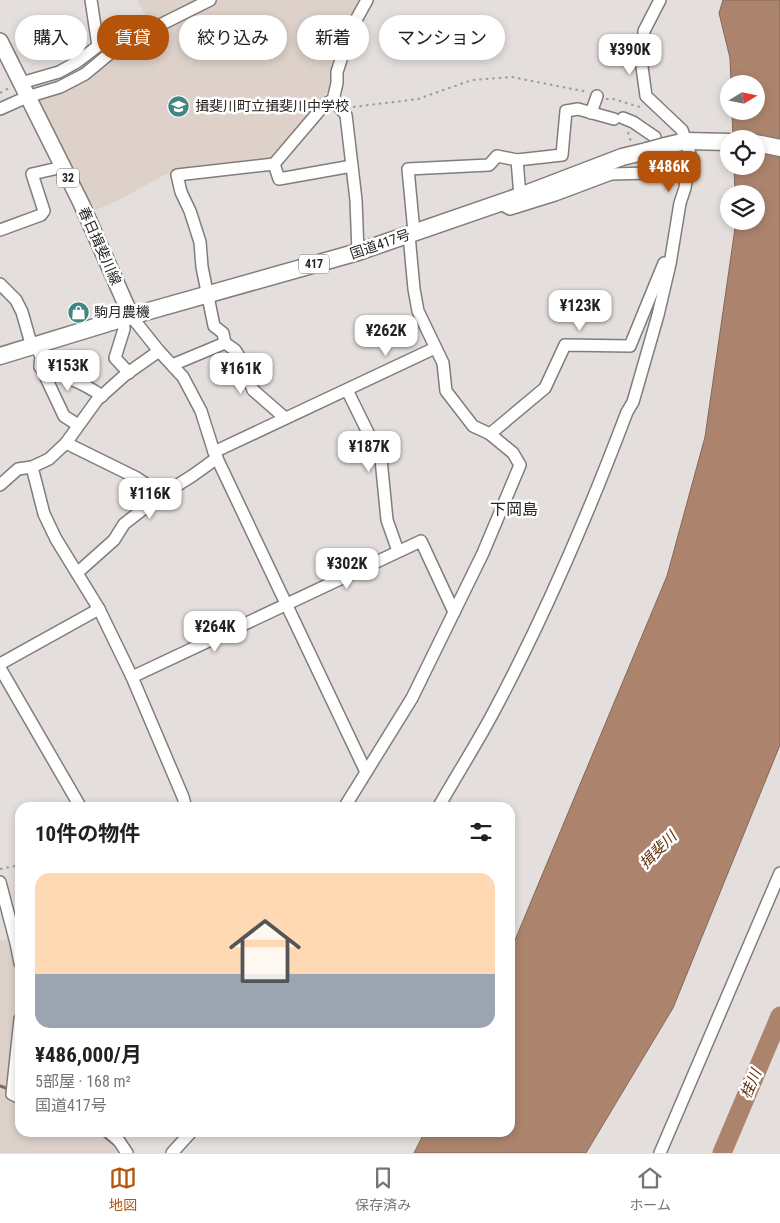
<!DOCTYPE html>
<html lang="ja">
<head>
<meta charset="utf-8">
<style>
	:root { --surface:#fff; --page:#f2f2f2; --text:#202124; --muted:#757577; --line:#e0e0e0; --accent:#b45309 }
	body { margin:0; font-family:"Roboto Condensed","Noto Sans JP",sans-serif; background:var(--page); color:var(--text); height:100vh; display:flex; flex-direction:column; font-size:19px; white-space:nowrap }
	* { box-sizing:border-box; margin:0 }
	p { font-size:16px; color:var(--muted) }
	.icon { flex:none; width:28px; height:28px; fill:none; stroke:currentColor; stroke-width:2; stroke-linecap:round; stroke-linejoin:round }
	.map { position:relative; flex:1; overflow:hidden }
	.side { position:absolute; left:15px; top:802px; width:500px; height:335px; display:flex; flex-direction:column; background:var(--surface); border-radius:15px; box-shadow:0 2px 8px #0003 }
	.side>* { flex:none }
	.guide { position:absolute; left:15px; top:15px; width:500px; height:45px; display:flex; gap:10px }
	.needle { width:32px; rotate:80deg }
	.tools { position:absolute; left:720px; top:75px; display:grid; gap:10px }
	.tools a { display:grid; place-items:center; width:45px; height:45px; border-radius:50%; background:var(--surface); box-shadow:0 2px 8px #0003; font-size:25px }
	.price { position:absolute; translate:-50% -42px; padding:0 11px; border-radius:10px; background:#fff; color:#222; font-size:16px; line-height:32px; filter:drop-shadow(0 1px 2px #0008) }
	.price::after { content:''; position:absolute; left:50%; top:30px; width:15px; height:11px; margin-left:-8px; background:inherit; clip-path:polygon(0 0,100% 0,50% 100%) }
	.price.current { background:var(--accent); color:#fff }
	ul { padding:0; list-style:none }
	li { display:grid; align-content:center; gap:10px; height:265px; padding:0 20px }
	li span { display:grid; place-items:center; height:155px; border-radius:15px; color:#555 }
	li>.icon { margin-inline-start:auto }
	span .icon { width:90px; height:90px; fill:#fffc; stroke-width:1 }
	li b { font-size:21px }
	h2 { display:flex; justify-content:space-between; align-items:center; height:60px; padding:0 20px; font-size:21px }
	.tag { padding:0 18px; border-radius:22px; background:var(--surface); box-shadow:0 2px 8px #0003; font-size:18px; line-height:45px }
	.tag.current { background:var(--accent); color:#fff }
	.menu { display:flex; justify-content:space-around; align-items:center; height:70px; border-top:1px solid var(--line); background:var(--surface); font-size:14px; color:var(--muted) }
	.menu a { display:grid; justify-items:center; gap:2px }
	.menu .current { color:var(--accent) }
	.map>svg:first-child { display:block }
</style>
</head>
<body>
<div class="map">
<svg width="780" height="1153" viewBox="0 0 780 1153">
	<rect width="100%" height="100%" fill="#e4dfdc"/>
	<!-- built -->
	<g fill="#ddd1ca">
		<path d="M137,0H362L332,82L315,112L269,162L178,170L162,176L121,199L91,212L32,92L56,85L81,72L150,26L147,17Z"/>
		<path d="M9,939L20,986L8,1095L0,1091V940Z"/>
		<path d="M0,1092L20,1101V1132L96,1133L124,1153H0Z"/>
	</g>
	<!-- water -->
	<path fill="#ac846d" stroke="#846857" d="M723,0H780V745L673,1008L586,1153H414L424,1133L510,1132V952L667,576L705,437L736,221H756V194H735L734,166H756V139H733L732,111H756V84H731L730,58L719,13Z"/>
	<g fill="none" stroke-linecap="round" stroke-linejoin="round">
		<!-- stream -->
		<g stroke="#846857" stroke-width="3">
			<path d="M0,1086L9,1089"/>
			<path d="M99,1132L114,1144"/>
		</g>
		<!-- river -->
		<path stroke="#ac846d" stroke-width="19" d="M722,1153L780,1016"/>
		<defs>
			<g id="minor">
				<path d="M21,83L59,72L77,62L98,46L91,0"/>
				<path d="M0,109L27,97L60,87L85,74L126,40L162,24L210,0"/>
				<path d="M591,113L597,96"/>
				<path d="M517,160L562,155L566,111L578,109L614,119"/>
				<path d="M274,164L279,179L352,166"/>
				<path d="M499,203L510,209L555,195L611,174L650,173V167L658,161L655,137L633,122L623,118"/>
				<path d="M0,230L41,215L44,211L32,174L63,167"/>
				<path d="M414,232L408,169L489,165L497,156L517,160L520,196"/>
				<path d="M358,252L356,200L346,115L333,100L337,83V72L351,29L367,0"/>
				<path d="M0,284L16,300L22,312L32,347"/>
				<path d="M131,316L159,351L183,377L201,411L214,452L366,772"/>
				<path d="M123,319L124,329L115,358L129,373"/>
				<path d="M225,343L235,350L242,361L253,390L285,418"/>
				<path d="M36,345L41,357L40,365L64,416L78,425"/>
				<path d="M173,366L177,363L225,343L223,333L214,326L202,267L200,242L190,211L181,192L177,175L274,164L325,104L333,100"/>
				<path d="M40,367C57,367 60,374 73,380C85,385 92,389 102,396"/>
				<path d="M347,390L381,459L387,520L398,551"/>
				<path d="M490,434L545,388L565,345L630,346L664,263"/>
				<path d="M66,443L137,478L162,495"/>
				<path d="M214,452L435,348"/>
				<path d="M32,467L44,514L56,539L99,609L132,677L183,797L186,808"/>
				<path d="M0,485L18,469L32,467L49,459L66,443L97,400L125,375L159,351"/>
				<path d="M77,573L114,540L124,524L160,496L192,476L217,458"/>
				<path d="M0,664L99,609"/>
				<path d="M0,668L81,808"/>
				<path d="M132,677L421,541L454,612"/>
				<path d="M344,808L412,698L483,553L520,465L513,453L490,434L473,426L446,391L443,363L418,311L414,289L409,235"/>
				<path d="M438,808C456,776 476,745 493,713C545,616 588,515 627,412L633,402L658,315L670,264L680,203L685,188L690,154L682,130L646,96L642,67L644,31L660,0"/>
				<path d="M0,882L16,943L20,963"/>
				<path d="M20,1019L12,1094L20,1098"/>
				<path d="M109,1132L119,1141L127,1153"/>
				<path d="M172,1153L191,1132"/>
				<path d="M660,1153L780,873"/>
			</g>
			<path id="major" d="M0,41L81,203L131,316"/>
			<g id="highway">
				<path d="M756,143L780,148"/>
				<path d="M665,146L686,141L729,142"/>
				<path d="M0,356L131,316L358,252L520,196L622,157L647,151"/>
			</g>
		</defs>
		<!-- minor casing -->
		<use href="#minor" stroke="#817d7b" stroke-width="14"/>
		<!-- major casing -->
		<use href="#major" stroke="#817d7b" stroke-width="18"/>
		<!-- highway casing -->
		<use href="#highway" stroke="#817d7b" stroke-width="19"/>
		<!-- path -->
		<g stroke="#9e9a98" stroke-width="2" stroke-dasharray="2.5 4" stroke-linecap="butt">
			<path d="M0,93L9,88"/>
			<path d="M606,99H613L640,107"/>
			<path d="M353,107L418,99L472,80L512,77L588,92"/>
			<path d="M628,132L631,142"/>
			<path d="M167,808L173,804"/>
			<path d="M0,869L20,865"/>
		</g>
		<!-- minor -->
		<use href="#minor" stroke="#fff" stroke-width="11"/>
		<!-- major -->
		<use href="#major" stroke="#fff" stroke-width="15"/>
		<!-- highway -->
		<use href="#highway" stroke="#fff" stroke-width="16"/>
		<defs>
			<path id="highway-bridge" d="M647,151L665,146"/>
		</defs>
		<!-- highway-bridge casing -->
		<use href="#highway-bridge" stroke="#817d7b" stroke-width="19" stroke-linecap="butt"/>
		<!-- highway-bridge -->
		<use href="#highway-bridge" stroke="#fff" stroke-width="16"/>
	</g>
	<!-- icons -->
	<defs>
		<symbol id="school-disc" viewBox="-11 -11 22 22"><circle r="9.5" fill="#408784" stroke="#fff"/><path d="M0-5L7-2L0 1L-7-2ZM-4 1L0 2.5L4 1V4Q0 6-4 4Z" fill="#fff"/></symbol>
		<symbol id="shop-disc" viewBox="-11 -11 22 22"><circle r="9.5" fill="#408784" stroke="#fff"/><path d="M-5-2.5h2.3a2.7 3.5 0 0 1 5.4 0H5L5.5 6h-11ZM-1.5-2.5h3a1.5 2.3 0 0 0-3 0Z" fill="#fff"/></symbol>
	</defs>
	<g fill-rule="evenodd">
		<use href="#school-disc" x="166" y="94" width="25" height="25"/>
		<use href="#shop-disc" x="66" y="300" width="25" height="25"/>
	</g>
	<g text-anchor="middle" stroke-width="5" stroke-linejoin="round" paint-order="stroke">
		<!-- shield labels -->
		<g fill="#fff" stroke="#686666" stroke-width="1">
			<rect x="57" y="168.5" width="22" height="19" rx="4"/>
			<rect x="299" y="254.5" width="30" height="19" rx="4"/>
		</g>
		<g font-size="12" font-weight="bold" fill="#272524">
			<text x="68" y="182">32</text>
			<text x="314" y="268">417</text>
		</g>
		<!-- poi labels -->
		<g font-size="14" fill="#272524" stroke="#fff" text-anchor="start">
			<text x="195" y="111">揖斐川町立揖斐川中学校</text>
			<text x="94" y="317">駒月農機</text>
		</g>
		<!-- street labels -->
		<g font-size="14" fill="#272524" stroke="#fff">
			<text transform="translate(380 244) rotate(-19)" y="5">国道417号</text>
			<text transform="translate(100 246) rotate(66)" y="5">春日揖斐川線</text>
		</g>
		<!-- water labels -->
		<g font-size="15" font-style="italic" fill="#65300a" stroke="#fff">
			<text transform="translate(658 850) rotate(-45)" y="5">揖斐川</text>
			<text transform="translate(751 1084) rotate(-67)" y="5">桂川</text>
		</g>
		<!-- quarter labels -->
		<g font-size="16" fill="#272524" stroke="#fff">
			<text x="514" y="515">下岡島</text>
		</g>
	</g>
</svg>
<div class="tools">
<a><svg class="needle" viewBox="-14 -14 28 28"><path d="M0-13l5 13h-10z" fill="#e53935"/><path d="M0 13l5-13h-10z" fill="#757577"/></svg></a>
<a><svg class="icon" aria-label="locate" viewBox="0 0 24 24"><circle cx="12" cy="12" r="6"/><path d="M12 2v4M12 18v4M2 12h4M18 12h4"/></svg></a>
<a><svg class="icon" aria-label="layers" viewBox="0 0 24 24"><path d="M12 4l9 5-9 5-9-5zM3 14l9 5 9-5"/></svg></a>
</div>
<b class="price" style="left:630px;top:76px">¥390K</b>
<b class="price current" style="left:669px;top:193px">¥486K</b>
<b class="price" style="left:580px;top:332px">¥123K</b>
<b class="price" style="left:386px;top:357px">¥262K</b>
<b class="price" style="left:68px;top:392px">¥153K</b>
<b class="price" style="left:241px;top:395px">¥161K</b>
<b class="price" style="left:369px;top:473px">¥187K</b>
<b class="price" style="left:150px;top:520px">¥116K</b>
<b class="price" style="left:347px;top:590px">¥302K</b>
<b class="price" style="left:215px;top:653px">¥264K</b>
<div class="guide">
<a class="tag">購入</a>
<a class="tag current">賃貸</a>
<a class="tag">絞り込み</a>
<a class="tag">新着</a>
<a class="tag">マンション</a>
</div>
<section class="side">
<h2>10件の物件<svg class="icon" aria-label="filters" viewBox="0 0 24 24"><path d="M4 7h16M4 17h16"/><circle cx="9" cy="7" r="2"/><circle cx="15" cy="17" r="2"/></svg></h2>
<ul>
<li><span style="background:linear-gradient(#ffd9b3 65%,#9aa5b1 0)"><svg class="icon" aria-label="home" viewBox="0 0 24 24"><path d="M3 11l9-7 9 7M6 9v11h12V9"/></svg></span><div><b>¥486,000/月</b><p>5部屋 · 168 m²</p><p>国道417号</p></div></li>
</ul>
</section>
</div>
<nav class="menu">
<a class="current"><svg class="icon" aria-label="map" viewBox="0 0 24 24"><path d="M3 6l6-2 6 2 6-2v14l-6 2-6-2-6 2zM9 4v14M15 6v14"/></svg>地図</a>
<a><svg class="icon" aria-label="saved" viewBox="0 0 24 24"><path d="M7 4h10v16l-5-4-5 4z"/></svg>保存済み</a>
<a><svg class="icon" aria-label="home" viewBox="0 0 24 24"><path d="M3 11l9-7 9 7M6 9v11h12V9"/></svg>ホーム</a>
</nav>
</body>
</html>
